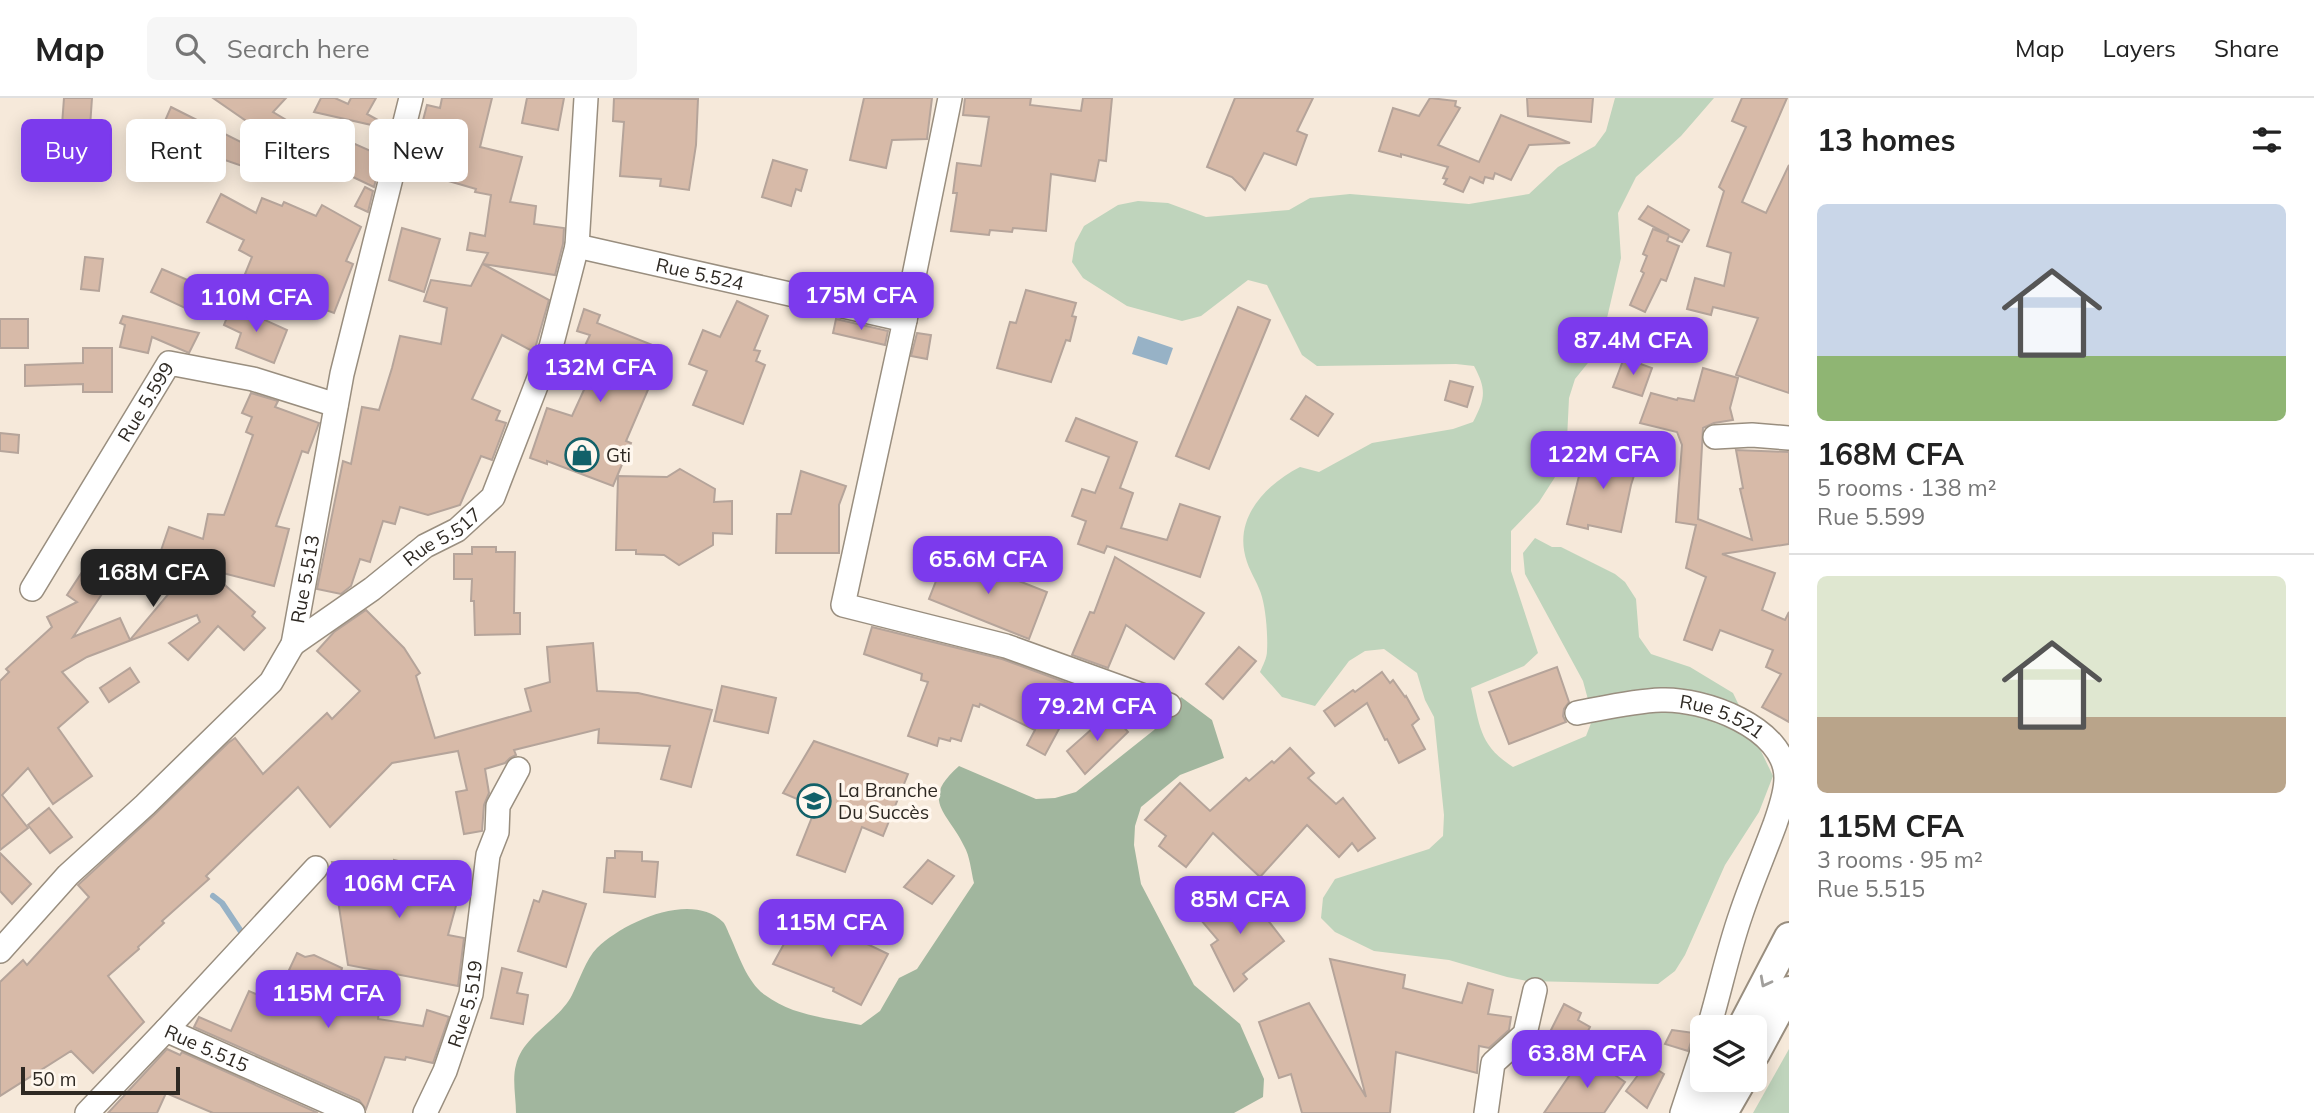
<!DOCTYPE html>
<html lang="en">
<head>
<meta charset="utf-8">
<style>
	:root { --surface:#fff; --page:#f6f6f6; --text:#222; --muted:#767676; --line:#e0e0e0; --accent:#7c3aed }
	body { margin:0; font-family:Mulish,sans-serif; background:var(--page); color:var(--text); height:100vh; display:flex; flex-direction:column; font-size:26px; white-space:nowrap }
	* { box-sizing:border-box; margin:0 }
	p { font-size:23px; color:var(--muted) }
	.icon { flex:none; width:38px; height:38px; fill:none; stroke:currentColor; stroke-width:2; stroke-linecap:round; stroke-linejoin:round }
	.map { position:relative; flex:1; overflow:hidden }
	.side { display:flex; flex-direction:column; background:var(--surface); width:525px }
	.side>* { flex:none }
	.banner { position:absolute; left:21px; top:21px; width:665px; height:63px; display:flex; gap:14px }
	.buttons { position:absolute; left:1690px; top:917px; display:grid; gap:14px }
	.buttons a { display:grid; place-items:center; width:77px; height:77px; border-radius:10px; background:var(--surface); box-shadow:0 4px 18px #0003; font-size:35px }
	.scale { position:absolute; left:21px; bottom:18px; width:159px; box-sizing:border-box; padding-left:7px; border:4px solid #2e2923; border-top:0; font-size:19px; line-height:24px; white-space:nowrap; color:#2e2923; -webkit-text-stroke:5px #fff7ee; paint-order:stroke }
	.price { position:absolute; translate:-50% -60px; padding:0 16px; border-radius:14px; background:var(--accent); color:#fff; font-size:23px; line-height:46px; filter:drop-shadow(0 2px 4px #0008) }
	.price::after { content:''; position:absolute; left:50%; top:42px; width:21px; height:16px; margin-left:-10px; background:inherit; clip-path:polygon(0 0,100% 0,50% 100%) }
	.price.current { background:#222; color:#fff }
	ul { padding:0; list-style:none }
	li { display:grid; align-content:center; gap:14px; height:371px; padding:0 28px }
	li+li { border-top:2px solid var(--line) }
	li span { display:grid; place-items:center; height:217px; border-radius:10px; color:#555 }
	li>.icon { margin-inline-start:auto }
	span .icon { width:126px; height:126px; fill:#fffc; stroke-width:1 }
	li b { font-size:30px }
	h2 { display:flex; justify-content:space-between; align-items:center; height:84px; padding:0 28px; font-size:30px }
	.tag { padding:0 24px; border-radius:10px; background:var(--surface); box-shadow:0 4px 18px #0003; font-size:24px; line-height:63px }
	.tag.current { background:var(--accent); color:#fff }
	header { display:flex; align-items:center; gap:42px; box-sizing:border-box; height:98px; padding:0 35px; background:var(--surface); border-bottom:2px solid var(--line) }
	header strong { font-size:33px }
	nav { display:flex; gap:38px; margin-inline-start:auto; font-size:24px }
	.search { width:490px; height:63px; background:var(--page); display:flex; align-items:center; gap:18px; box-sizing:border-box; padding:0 24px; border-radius:10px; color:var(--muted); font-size:26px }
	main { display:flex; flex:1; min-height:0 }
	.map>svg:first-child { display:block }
</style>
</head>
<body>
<header>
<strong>Map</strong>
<div class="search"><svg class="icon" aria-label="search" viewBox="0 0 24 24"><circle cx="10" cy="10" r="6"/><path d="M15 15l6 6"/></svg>Search here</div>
<nav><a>Map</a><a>Layers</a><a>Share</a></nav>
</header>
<main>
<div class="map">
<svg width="1789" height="1015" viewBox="0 0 1789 1015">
	<rect width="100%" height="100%" fill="#f6e9da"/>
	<!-- green -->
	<g fill="#bfd4bc">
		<path d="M1615,0H1714L1681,38L1636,79L1618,115L1621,160L1600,250L1575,281L1569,300L1566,362L1539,404L1511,433V473L1538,555L1524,568L1471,590C1480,628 1479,647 1513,669L1586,638L1593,620L1583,583L1525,476L1523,455L1535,440L1552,449H1561L1615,476L1625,484L1636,501L1639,539L1651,556L1690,569L1733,595L1773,678L1759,714L1725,767L1685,857L1675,873L1658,886L1527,883L1507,879L1449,862L1374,853L1335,834L1321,820L1323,800L1335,781L1429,751L1443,738L1444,717L1434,619L1425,602L1417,575L1384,551L1365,553L1349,563L1315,608L1282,599L1260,574C1263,567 1267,560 1267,553C1268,539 1266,513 1262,499C1259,487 1251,476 1247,464C1232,421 1265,387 1300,369L1319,374L1372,345L1453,331L1473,324C1485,301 1487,292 1474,268L1456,266L1317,268L1302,257L1267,187L1248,182L1201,218L1182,223L1127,208L1083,180L1072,164L1075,145L1084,128L1118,107L1138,103L1168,105L1206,119L1289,112L1310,100L1350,96L1469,106L1529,96L1558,69L1595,48L1606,33Z"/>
		<path d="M1789,951V1015H1753Z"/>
	</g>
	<!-- forest -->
	<path fill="#a1b69e" d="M1181,599L1212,622L1224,660L1180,677L1141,709L1135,728L1134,747L1141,786L1194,887L1240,926L1264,981L1263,999L1234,1015H516C516,1000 512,981 516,967C523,937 559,923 572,897C579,883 586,861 597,850C624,824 691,793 723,824C726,827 728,834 730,838C739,858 747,884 765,897C793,918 828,920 861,927L880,913L899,880L917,871L974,785C971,773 970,758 964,748C948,714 919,703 959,668L1036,701L1055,700L1076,694L1154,632Z"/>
	<!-- water -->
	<path fill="#97b2c6" d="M1138,238L1173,250L1167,267L1132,256Z"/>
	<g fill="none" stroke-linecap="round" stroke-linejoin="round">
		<!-- stream -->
		<path stroke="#97b2c6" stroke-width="6" d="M213,798L222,805L244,838"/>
	</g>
	<!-- building -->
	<g fill="#d7baa8" stroke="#b5a49a" stroke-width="2">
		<path d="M64,0H92L90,29L62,27Z"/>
		<path d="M213,0H286L273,14L305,33L308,25L382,58L374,89L317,62L308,78L271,57L278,45Z"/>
		<path d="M321,0H335L348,6L351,0H376L367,16L378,22L376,28L314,14Z"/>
		<path d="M442,0H492L480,49L522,59L510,104L536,108L534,126L564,130L563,146L555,177L483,166L549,202L534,254L502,237L472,301L500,313L496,322L506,325L492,362L481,358L460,407L428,417L400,409L395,426L383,423L370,464L360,461L351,488L341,496L317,491L343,363L351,366L362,309L379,312L392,270L400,238L441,246L447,210L424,203L431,182L471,188L488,155L467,152L470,135L485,138L491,97L475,94L476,91L428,77L438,42L429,40L432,29L422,26L427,7L440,10Z"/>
		<path d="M527,0H564L558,32L522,25Z"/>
		<path d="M614,0L698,1L696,47L689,92L660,88L661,81L620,78L624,24L613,23Z"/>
		<path d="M864,0H932L927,41L892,42L886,70L850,62Z"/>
		<path d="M965,0H1031L1030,7L1081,13L1083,0H1112L1106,63L1099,62L1095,83L1051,76L1046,133L1013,130L1012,134L990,132L989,137L951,133L957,95H953L957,65L981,68L989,19L963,17Z"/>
		<path d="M1235,0H1313L1297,33L1307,37L1296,67L1264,55L1245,92L1232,79L1207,69Z"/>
		<path d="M1430,0L1456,3L1455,8L1460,10L1438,47L1479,64L1501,17L1570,45L1529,47L1511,82L1495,75L1493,81L1485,79L1483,85L1470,79L1463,94L1444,86L1447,81L1443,80L1448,69L1401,56V59L1379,53L1393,10L1419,18Z"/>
		<path d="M1527,0H1593L1591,24L1528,18Z"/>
		<path d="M1742,0H1787L1742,104L1766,115L1789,67V295L1736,277L1758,220L1713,209L1711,217L1687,211L1695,180L1724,188L1731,155L1707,148L1724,93L1719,89L1746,29L1732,23Z"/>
		<path d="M171,9L255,51L248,70L158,39Z"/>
		<path d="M773,62L807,72L801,93L796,91L791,108L762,99Z"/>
		<path d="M365,89L373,93L368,114L355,108Z"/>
		<path d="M221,96L256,115L262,100L282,108L284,104L316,118L322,107L361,129L346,163L353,166L334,215L243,181L252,159L239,152L244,142L207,124Z"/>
		<path d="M1648,108L1689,132L1682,144L1669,138L1667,143L1679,148L1666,183L1661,181L1645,214L1630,207L1644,175L1641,173L1647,158L1643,156L1653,131L1669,137L1639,121Z"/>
		<path d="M402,130L440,141L424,194L389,182Z"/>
		<path d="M85,159L103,161L99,193L81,191Z"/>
		<path d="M162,171L190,183L188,188L193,190L185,210L151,194Z"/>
		<path d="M1026,192L1076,205L1072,218L1076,219L1070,243L1066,242L1051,284L997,270L1010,224L1016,225Z"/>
		<path d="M737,203L768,218L754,252L760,253L756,263L765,267L743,326L693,307L707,273L689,266L703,232L720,239Z"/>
		<path d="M232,207L287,232L274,265L236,250L241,235L224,227Z"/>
		<path d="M1238,209L1270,222L1209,371L1176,358Z"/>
		<path d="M584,211L600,217L597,225L665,252L626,343L631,345L613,388L547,363V366L530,360L547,310L572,318L589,281L573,273L590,237L577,233Z"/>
		<path d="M123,218L155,225L199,235L189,255L152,239L148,255L120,249L125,227L120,225Z"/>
		<rect x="0" y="221" width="28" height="29"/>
		<path d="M836,221L888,233L885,247L833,235Z"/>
		<path d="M917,235L931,237L927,261L911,258Z"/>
		<path d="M83,250H112V294H83V286L25,288V267L83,265Z"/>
		<path d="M1624,260L1652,270L1642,298L1613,289Z"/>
		<path d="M1703,270L1738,280L1730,310L1733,322L1714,325L1703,330L1698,421L1752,442L1740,391L1743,390L1736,352L1789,354V446L1722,456L1775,475L1762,512L1785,522L1789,514V624L1762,609L1781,576L1766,569L1773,552L1720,532L1712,552L1684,542L1706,479L1686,470L1696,427L1676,424L1682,347L1677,334L1640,325L1651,295L1677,302L1678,300L1694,303Z"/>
		<path d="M1450,283L1473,289L1467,309L1445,302Z"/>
		<path d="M251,295L278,303L275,309L319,325L308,355L302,353L276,428L289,431L274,488L207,471L255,514L252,518L265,530L244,552L218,528L188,562L169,545L200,524L197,517L87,559L62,574L88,604L58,630L92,678L53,706L28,670L2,697L28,730L0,752V583L9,574L6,571L52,529L47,519L77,504L67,497L86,468L110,484L73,539L120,520L130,542L176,487L152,479L169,429L203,441L208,416L224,417L253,337L246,334L252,319L242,315Z"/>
		<path d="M1306,298L1333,316L1318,338L1291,321Z"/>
		<path d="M1076,320L1137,344L1120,390L1133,395L1121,430L1167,442L1180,406L1220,419L1200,479L1107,448L1104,455L1078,446L1086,423L1072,418L1082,391L1095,395L1109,359L1066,343Z"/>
		<path d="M0,335L19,337L18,355L0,353Z"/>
		<path d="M1586,350L1622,359L1623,357L1639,362L1631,387L1621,434L1588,427V431L1567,426Z"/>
		<path d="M680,371L715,391L714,404L732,403V436L713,435V447L679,467L664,457L636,456V452H616L618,378L667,379Z"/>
		<path d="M801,373L846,388L839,407V455H776L777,416H791Z"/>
		<path d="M472,449H496V454H515L514,515H520V536L475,537L474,503H471L472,481H454V456H472Z"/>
		<path d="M947,455L1047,494L1029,541L929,501Z"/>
		<path d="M1115,459L1204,515L1174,561L1126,527L1108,570L1072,557L1090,514L1094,515Z"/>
		<path d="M366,512L404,550L420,575L416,578L435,640L531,613L525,591L550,584L547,549L593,545L597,593L638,595L712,612L691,689L661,681L670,648L598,645L599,631L514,652L516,657L510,660L505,665L485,671L489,695L484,707L482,733L464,736L456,694L467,692L458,653L392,665L330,729L298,689L206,778L209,781L162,823L164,825L138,849L139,851L108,878L144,924L93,975L71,953L0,998V884L23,862L27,867L89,799L78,787L154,717L228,645L235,640L263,676L327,615L332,621L360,593L317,553L334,534Z"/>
		<path d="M872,529L1002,561L1081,590L1045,657L1027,647L1035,632L980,606L979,609L973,607L961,643L951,640L950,643L939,640L937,648L908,638L928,584L921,582L922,576L864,556Z"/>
		<path d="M1239,549L1256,563L1223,601L1206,586Z"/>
		<path d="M1557,569L1569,604L1564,611L1563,618L1566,624L1509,646L1489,594Z"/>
		<path d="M130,570L139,584L109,604L100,590Z"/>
		<path d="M1382,574L1390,585L1393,582L1405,599L1406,598L1419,621L1412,627L1425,651L1399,665L1387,641L1385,642L1367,605L1335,628L1324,613L1353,592L1355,594Z"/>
		<path d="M722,588L776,600L768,635L714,623Z"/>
		<path d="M1111,614L1128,634L1085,676L1067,653Z"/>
		<path d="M814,643L908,676L883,738L862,729L845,774L797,757L816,709L783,695Z"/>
		<path d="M1290,650L1314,675L1308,680L1336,706L1343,700L1375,740L1358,753L1352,745L1339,759L1307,727L1260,779L1213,735L1186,769L1159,748L1166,738L1145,722L1180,685L1210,713L1246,680L1249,683L1272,663L1274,665Z"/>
		<path d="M49,710L72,739L50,755L28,727Z"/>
		<path d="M615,753L642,754V763L658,764L655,799L604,794L607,760H615Z"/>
		<path d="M0,755L31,786L12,806L0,793Z"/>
		<path d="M394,762L450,775L447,790L460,793L448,837L464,840L458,888L348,867L332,764L394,766Z"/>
		<path d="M928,762L954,778L932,806L904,789Z"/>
		<path d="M1242,789L1284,843L1243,876L1247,881L1234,893L1211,847L1218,842L1200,821Z"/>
		<path d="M543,793L586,806L566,869L518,853L534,802L539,804Z"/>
		<path d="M807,817L888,856L861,907L833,893L834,890L773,866L796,824L801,827Z"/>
		<path d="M297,855L305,859L314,857L342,870L338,886L381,899L378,921L423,928L427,912L449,919L433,965L406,959L405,962L385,959L366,1011L359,1002L194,929L199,919L231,933L249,893L274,904Z"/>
		<path d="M1330,861L1405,877L1403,890L1462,905L1468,885L1493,892L1488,916L1511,919L1509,932L1489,950L1479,948L1477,975L1396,954L1390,1015H1302L1291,976L1279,980L1259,924L1309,905L1366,999Z"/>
		<path d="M502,870L522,875L517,895L528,897L523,926L491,920Z"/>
		<path d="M1564,906L1581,915L1578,922L1590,929L1580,949L1550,934Z"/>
		<path d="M1672,932L1694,935L1688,953L1665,946Z"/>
		<path d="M167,951L180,957L182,954L318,1015H213L166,995L157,1015H108Z"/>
		<path d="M1584,956L1625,984L1604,1015H1544Z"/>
		<path d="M1647,965L1664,976L1647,1010L1626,993Z"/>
	</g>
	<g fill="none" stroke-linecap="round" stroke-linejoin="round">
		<defs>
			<g id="minor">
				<path d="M950,0L905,222L843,507L1006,548L1169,607"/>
				<path id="s1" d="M577,148L905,222"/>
				<path d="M1715,339L1752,337L1789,340"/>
				<path id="s2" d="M32,491L169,265L253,281L336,307"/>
				<path id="s3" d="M293,546L372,491L425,448L457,432L493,399L551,249L577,148L586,0"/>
				<path id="s4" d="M1577,615C1604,610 1633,603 1661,602C1702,600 1786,629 1786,680C1786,696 1780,711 1775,726C1764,756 1751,786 1741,816C1728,853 1720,892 1709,929"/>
				<path id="s5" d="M0,853L68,777L145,707L271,584L293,546L342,276L411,0"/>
				<path d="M166,932L316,770"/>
				<path id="s6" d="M87,1015L166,932L353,1015"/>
				<path id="s7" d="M425,1015L445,973L471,896L488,757L497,734L498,708L518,671"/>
				<path d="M1486,1015L1493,965L1525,936L1535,892"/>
				<path d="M1682,1015L1703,951"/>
			</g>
			<g id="major">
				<path d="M1742,929L1789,839"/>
				<path d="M1755,956L1789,893"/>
				<path d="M1695,1015L1714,982"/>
				<path d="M1723,1015L1742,982"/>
			</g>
		</defs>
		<!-- minor casing -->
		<use href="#minor" stroke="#998e7f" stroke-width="26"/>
		<!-- major casing -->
		<use href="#major" stroke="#998e7f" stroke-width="32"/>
		<!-- minor -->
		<use href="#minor" stroke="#fff" stroke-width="23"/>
		<!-- major -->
		<use href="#major" stroke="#fff" stroke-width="28"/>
	</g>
	<!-- one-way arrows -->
	<defs><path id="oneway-chevron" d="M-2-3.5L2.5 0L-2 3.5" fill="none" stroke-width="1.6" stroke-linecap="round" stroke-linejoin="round" transform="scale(1.75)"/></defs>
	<use stroke="#a19f9c" href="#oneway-chevron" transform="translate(1765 884) rotate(118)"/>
	<!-- icons -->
	<defs>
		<symbol id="shop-ring" viewBox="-11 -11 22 22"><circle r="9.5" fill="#fff7ee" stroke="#126169" stroke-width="1.5"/><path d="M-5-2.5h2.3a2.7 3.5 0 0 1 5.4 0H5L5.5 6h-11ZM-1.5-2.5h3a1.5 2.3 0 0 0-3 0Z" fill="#126169"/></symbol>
		<symbol id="school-ring" viewBox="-11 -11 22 22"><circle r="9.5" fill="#fff7ee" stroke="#126169" stroke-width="1.5"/><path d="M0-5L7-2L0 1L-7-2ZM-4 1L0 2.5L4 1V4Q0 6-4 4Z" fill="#126169"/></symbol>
	</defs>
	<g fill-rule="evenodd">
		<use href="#shop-ring" x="563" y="338" width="38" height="38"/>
		<use href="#school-ring" x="795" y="684" width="38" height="38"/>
	</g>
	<g text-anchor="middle" stroke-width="7" stroke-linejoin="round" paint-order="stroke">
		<!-- street labels -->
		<g font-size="19" fill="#2e2923" stroke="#fff7ee">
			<text dy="7" stroke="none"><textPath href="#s1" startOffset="126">Rue 5.524</textPath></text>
			<text dy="7" stroke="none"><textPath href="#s2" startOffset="219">Rue 5.599</textPath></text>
			<text dy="7" stroke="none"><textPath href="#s3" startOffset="184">Rue 5.517</textPath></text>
			<text dy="7" stroke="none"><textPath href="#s5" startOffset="492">Rue 5.513</textPath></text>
			<text dy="7" stroke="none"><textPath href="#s4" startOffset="149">Rue 5.521</textPath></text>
			<text dy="7" stroke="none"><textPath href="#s7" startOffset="117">Rue 5.519</textPath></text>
			<text dy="7" stroke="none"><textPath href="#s6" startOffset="159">Rue 5.515</textPath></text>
		</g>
		<!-- poi labels -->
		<g font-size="19" fill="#2e2923" stroke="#fff7ee" text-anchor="start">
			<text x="606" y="364">Gti</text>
			<text x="838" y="699">La Branche<tspan x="838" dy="22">Du Succès</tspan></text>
		</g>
	</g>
</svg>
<div class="buttons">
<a><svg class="icon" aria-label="layers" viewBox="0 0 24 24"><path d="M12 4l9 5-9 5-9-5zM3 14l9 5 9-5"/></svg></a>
</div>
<div class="scale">50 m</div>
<b class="price" style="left:861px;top:234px">175M CFA</b>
<b class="price" style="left:256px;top:236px">110M CFA</b>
<b class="price" style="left:1633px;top:279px">87.4M CFA</b>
<b class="price" style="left:600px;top:306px">132M CFA</b>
<b class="price" style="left:1603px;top:393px">122M CFA</b>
<b class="price" style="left:988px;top:498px">65.6M CFA</b>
<b class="price current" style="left:153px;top:511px">168M CFA</b>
<b class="price" style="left:1097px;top:645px">79.2M CFA</b>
<b class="price" style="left:399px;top:822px">106M CFA</b>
<b class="price" style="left:1240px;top:838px">85M CFA</b>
<b class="price" style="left:831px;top:861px">115M CFA</b>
<b class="price" style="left:328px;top:932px">115M CFA</b>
<b class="price" style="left:1587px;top:992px">63.8M CFA</b>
<div class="banner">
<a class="tag current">Buy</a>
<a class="tag">Rent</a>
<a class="tag">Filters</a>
<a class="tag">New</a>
</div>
</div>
<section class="side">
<h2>13 homes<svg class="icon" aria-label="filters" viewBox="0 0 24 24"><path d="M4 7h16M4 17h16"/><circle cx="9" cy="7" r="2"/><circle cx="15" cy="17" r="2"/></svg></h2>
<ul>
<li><span style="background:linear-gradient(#c9d6e8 70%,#8fb573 0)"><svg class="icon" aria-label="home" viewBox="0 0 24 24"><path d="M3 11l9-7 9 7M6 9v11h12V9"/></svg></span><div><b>168M CFA</b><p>5 rooms · 138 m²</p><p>Rue 5.599</p></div></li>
<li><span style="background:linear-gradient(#dfe7d0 65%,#b9a48a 0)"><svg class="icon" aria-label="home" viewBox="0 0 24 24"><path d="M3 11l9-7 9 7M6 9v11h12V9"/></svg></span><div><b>115M CFA</b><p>3 rooms · 95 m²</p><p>Rue 5.515</p></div></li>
</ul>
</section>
</main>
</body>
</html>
